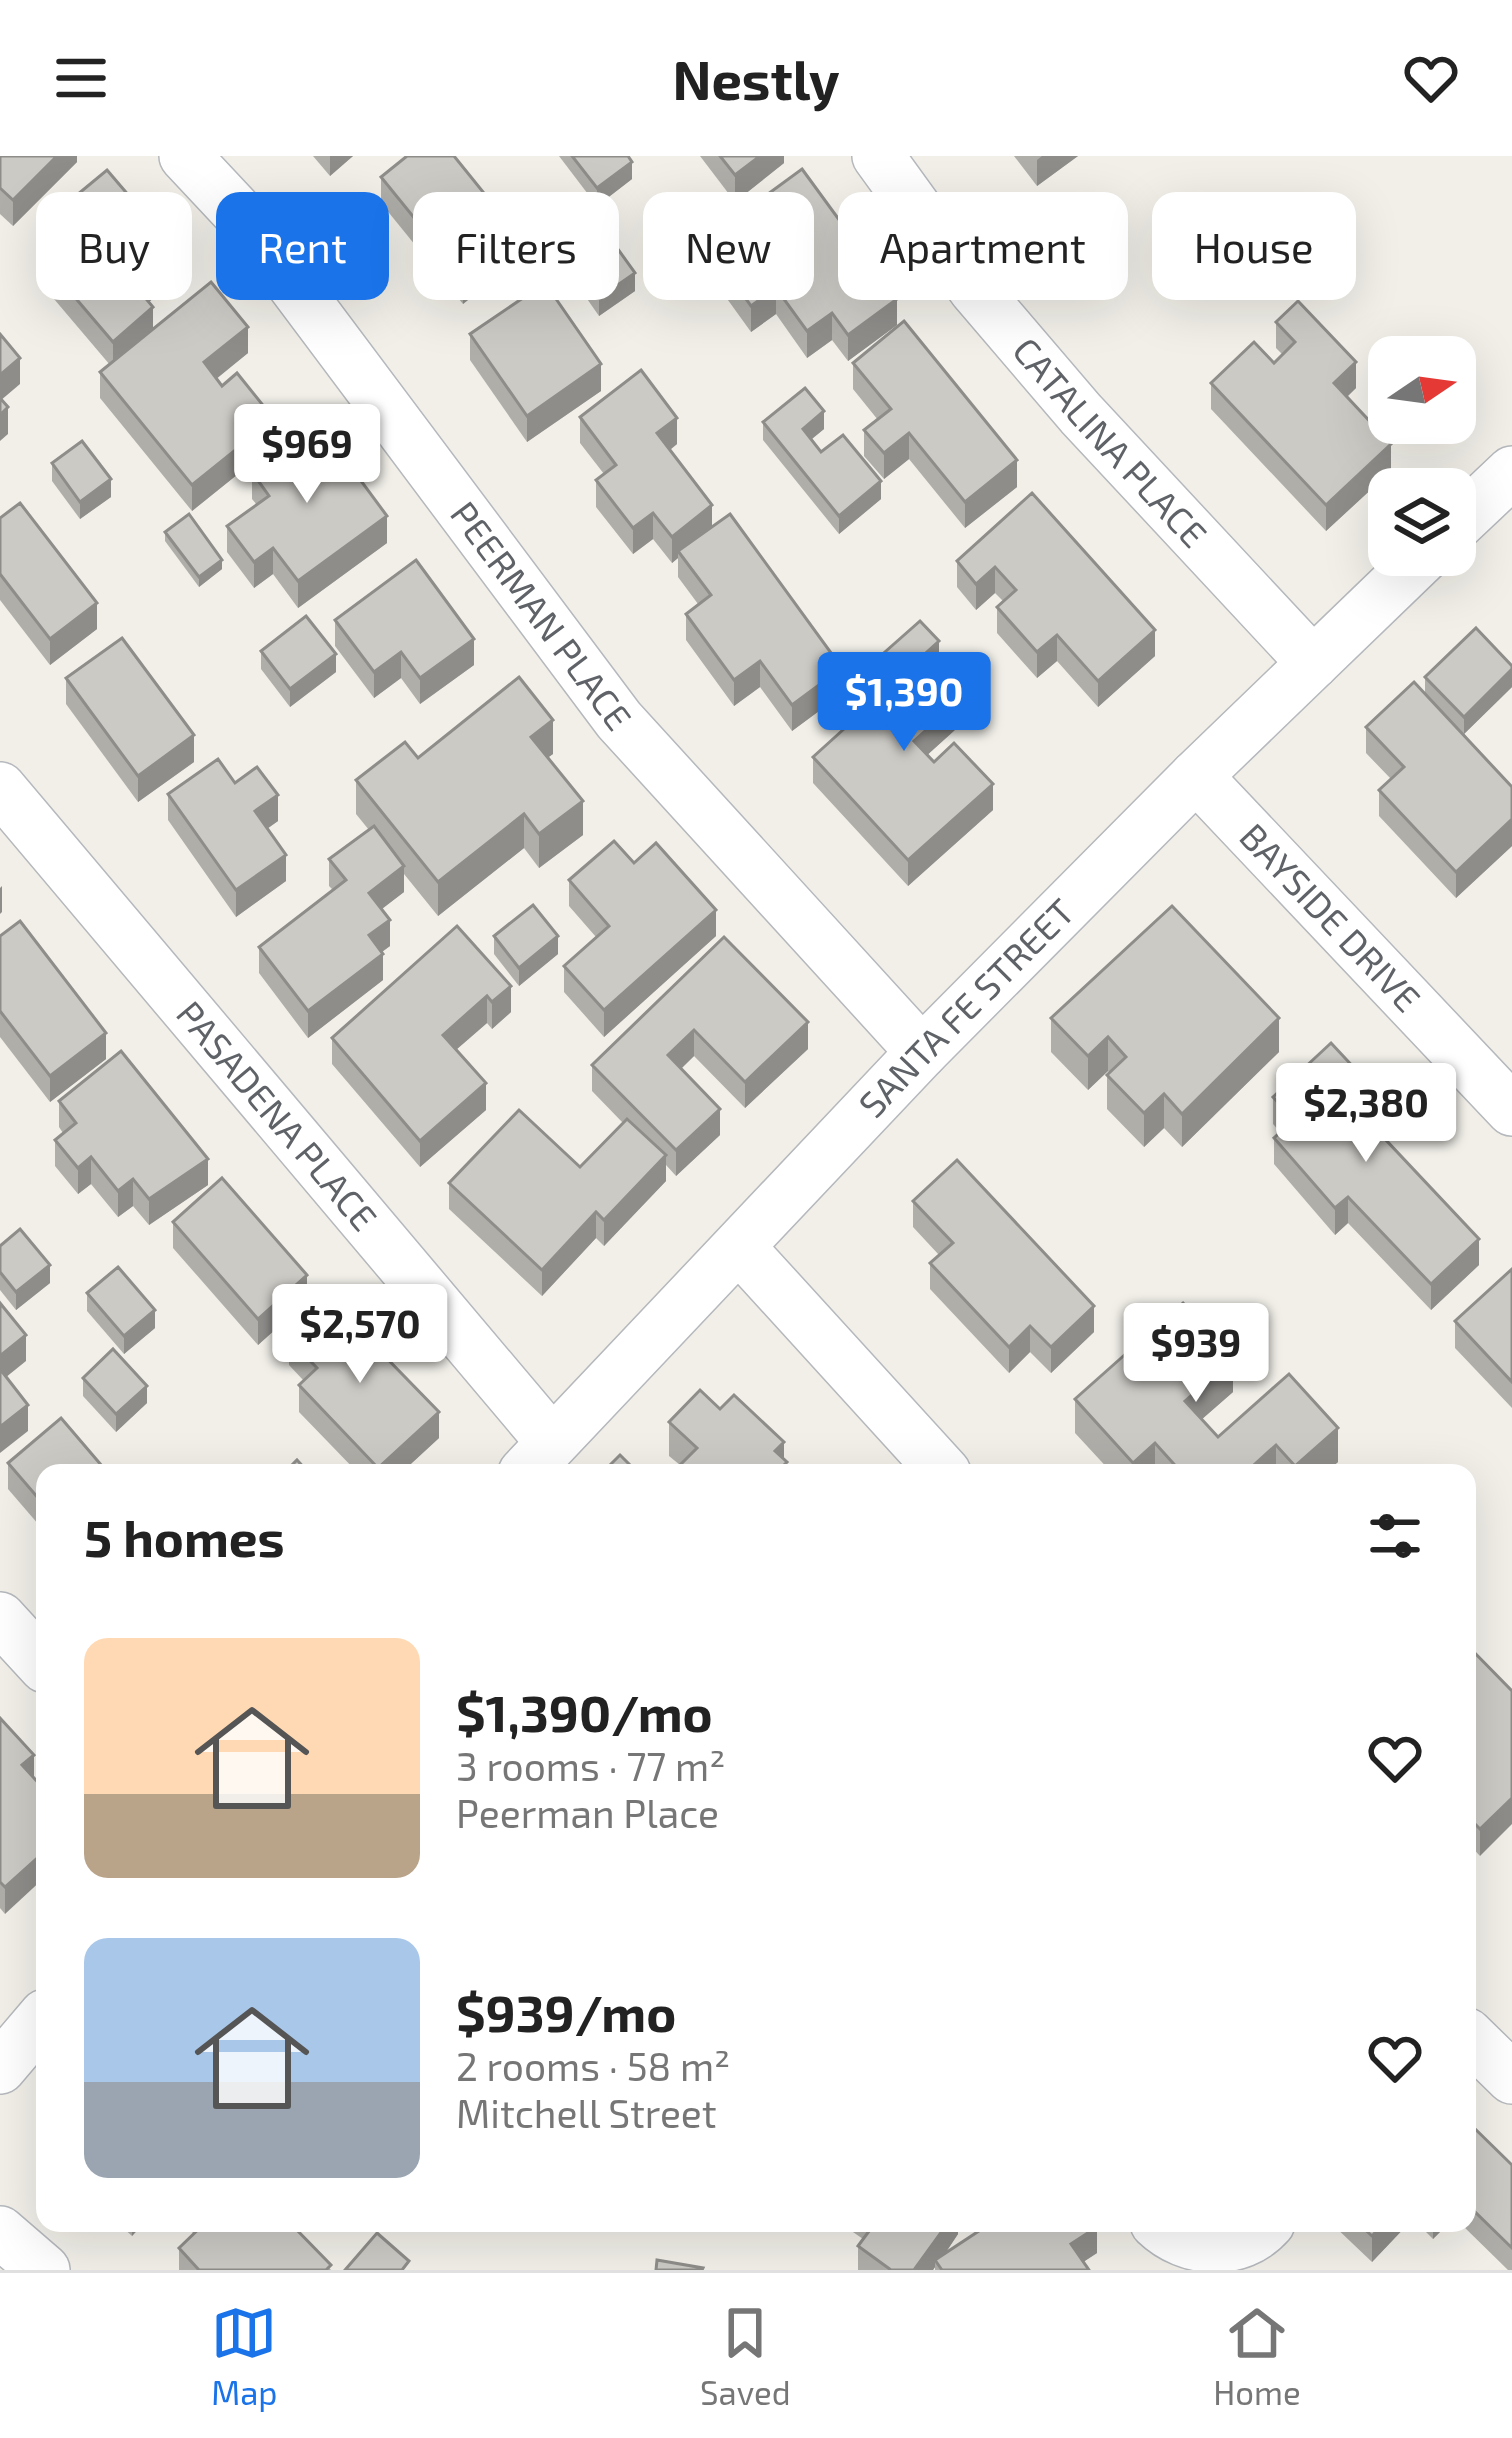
<!DOCTYPE html>
<html lang="en">
<head>
<meta charset="utf-8">
<style>
	:root { --surface:#fff; --page:#f2f2f2; --text:#222; --muted:#767676; --line:#e0e0e0; --accent:#1a73e8 }
	body { margin:0; font-family:"Exo 2",sans-serif; background:var(--page); color:var(--text); height:100vh; display:flex; flex-direction:column; font-size:45px; white-space:nowrap }
	* { box-sizing:border-box; margin:0 }
	p { font-size:39px; color:var(--muted) }
	.icon { flex:none; width:66px; height:66px; fill:none; stroke:currentColor; stroke-width:2; stroke-linecap:round; stroke-linejoin:round }
	.map { position:relative; flex:1; overflow:hidden }
	.sheet { position:absolute; left:36px; top:1308px; width:1440px; height:768px; display:flex; flex-direction:column; background:var(--surface); border-radius:24px; box-shadow:0 12px 48px #0002 }
	.sheet>* { flex:none }
	.guide { position:absolute; left:36px; top:36px; width:1440px; height:108px; display:flex; gap:24px }
	.needle { width:78px; rotate:77deg }
	.buttons { position:absolute; left:1368px; top:180px; display:grid; gap:24px }
	.buttons a { display:grid; place-items:center; width:108px; height:108px; border-radius:24px; background:var(--surface); box-shadow:0 12px 48px #0002; font-size:60px }
	.price { position:absolute; translate:-50% -102px; padding:0 27px; border-radius:12px; background:#fff; color:#222; font-size:39px; line-height:78px; filter:drop-shadow(0 3px 6px #0008) }
	.price::after { content:''; position:absolute; left:50%; top:72px; width:36px; height:27px; margin-left:-18px; background:inherit; clip-path:polygon(0 0,100% 0,50% 100%) }
	.price.current { background:var(--accent); color:#fff }
	ul { padding:0; list-style:none }
	li { display:flex; align-items:center; gap:36px; height:300px; padding:0 48px }
	li span { display:grid; place-items:center; flex:none; width:336px; height:240px; border-radius:24px; color:#555 }
	li>.icon { margin-inline-start:auto }
	span .icon { width:144px; height:144px; fill:#fffc; stroke-width:1 }
	li b { font-size:51px }
	h2 { display:flex; justify-content:space-between; align-items:center; height:144px; padding:0 48px; font-size:51px }
	.pill { padding:0 42px; border-radius:24px; background:var(--surface); box-shadow:0 12px 48px #0002; font-size:42px; line-height:108px }
	.pill.current { background:var(--accent); color:#fff }
	header { display:flex; justify-content:space-between; align-items:center; height:156px; padding:0 48px; background:var(--surface); font-size:54px; font-weight:700 }
	.menu { display:flex; justify-content:space-around; align-items:center; height:168px; border-top:3px solid var(--line); background:var(--surface); font-size:33px; color:var(--muted) }
	.menu a { display:grid; justify-items:center; gap:6px }
	.menu .current { color:var(--accent) }
	.map>svg:first-child { display:block }
</style>
</head>
<body>
<header><svg class="icon" aria-label="menu" viewBox="0 0 24 24"><path d="M4 6h16M4 12h16M4 18h16"/></svg>Nestly<svg class="icon" aria-label="heart" viewBox="0 0 24 24"><path d="M12 20l-8-8c-3-5 5-10 8-4 3-6 11-1 8 4z"/></svg></header>
<div class="map">
<svg width="1512" height="2114" viewBox="0 0 1512 2114">
	<rect width="100%" height="100%" fill="#f1efe8"/>
	<g fill="none" stroke-linecap="round" stroke-linejoin="round">
		<defs>
			<g id="minor">
				<path id="s1" d="M185,0L244,63L619,564L922,896"/>
				<path id="s2" d="M878,0L975,134L1081,258L1313,507"/>
				<path d="M1455,370L1512,316"/>
				<path id="s3" d="M1196,620L1512,954"/>
				<path id="s4" d="M0,632L552,1286"/>
				<path d="M739,1091L945,1317"/>
				<path id="s5" d="M524,1317L922,896L1196,620L1425,399"/>
				<path d="M0,1462L45,1511"/>
				<path d="M1467,1878L1512,1922"/>
				<path d="M0,1912L45,1859"/>
				<path d="M1156,2067C1187,2097 1240,2100 1269,2067"/>
				<path d="M0,2076L44,2114"/>
			</g>
		</defs>
		<!-- minor casing -->
		<use href="#minor" stroke="#b5b8bc" stroke-width="54"/>
		<!-- minor -->
		<use href="#minor" stroke="#fff" stroke-width="51"/>
	</g>
	<!-- wall -->
	<g fill="#afaea9">
		<path d="M0,0H77V6L13,70L0,58Z"/>
		<path d="M313,0H353L330,20Z"/>
		<path d="M559,0H628L632,23L597,50Z"/>
		<path d="M700,0H784V7L735,46Z"/>
		<path d="M1014,0H1078L1037,30Z"/>
		<path d="M381,21L517,104L463,148L381,47Z"/>
		<path d="M66,48L177,122L149,146L153,173L248,197L216,222L274,289L192,355L100,242V216L110,209L43,130V104L71,80L66,74Z"/>
		<path d="M753,49L897,169L848,205L832,184L807,202L776,158L751,176L720,133V107L759,110L772,101L753,75Z"/>
		<path d="M569,99L635,135L599,160L569,117Z"/>
		<path d="M1276,166L1356,232L1347,241L1391,315L1326,375L1211,253V227L1274,207L1282,198L1276,192Z"/>
		<path d="M470,178L601,235L527,286L470,204Z"/>
		<path d="M853,207L1017,331L965,372L909,303L884,323L864,300V274L878,264L853,233Z"/>
		<path d="M580,261L677,288L670,294L712,371L842,538L792,575L760,531L734,550L686,484V458L698,448L678,421V402L672,407L653,383L633,398L596,351V324L604,318L580,287Z"/>
		<path d="M763,266L824,273L812,283L821,296L881,343L839,378L763,284Z"/>
		<path d="M52,307L111,341L80,363L52,325Z"/>
		<path d="M252,316L387,387L298,452L273,418L254,432L227,396V370L257,349L252,343Z"/>
		<path d="M1032,337L1155,500L1098,551L1057,505L1037,522L997,477V451L1003,445L995,437L976,454L957,431V405Z"/>
		<path d="M0,362L97,473L50,509L0,444Z"/>
		<path d="M165,376L222,413L199,431L165,385Z"/>
		<path d="M335,464L474,509L420,548L401,522L374,542L335,490Z"/>
		<path d="M261,495L336,516L290,551L261,513Z"/>
		<path d="M877,503L939,511L931,519L956,573L927,599L993,654L908,730L813,627V601L884,537L877,529Z"/>
		<path d="M1512,510V531L1464,578L1512,631V690L1456,742L1379,660V634L1391,623L1366,597V571L1425,538V521Z"/>
		<path d="M66,522L194,606L138,646L66,548Z"/>
		<path d="M553,598L548,601L583,679L539,712L524,692L438,760L404,718V736L381,753L390,790L382,796L383,824L308,882L259,817V791L333,734L329,730V703L369,674L356,658V624L418,602Z"/>
		<path d="M235,627L278,665L267,673L286,725L236,761L168,664V638Z"/>
		<path d="M634,707L716,780L604,881L564,836V810L596,781L569,750V724Z"/>
		<path d="M457,770L511,856L492,873L487,867L456,894L486,954L420,1011L332,908V882Z"/>
		<path d="M0,780L106,903L50,946L0,881Z"/>
		<path d="M494,780L558,798L519,830L494,798Z"/>
		<path d="M724,781L808,893L745,952L694,900L681,913L720,979L676,1020L666,1009V1025L604,1090L596,1082L542,1140L449,1053V1027L580,1011L623,967L592,935V909Z"/>
		<path d="M1051,862L1279,896L1182,991L1164,972L1144,991L1107,953V919L1109,916L1108,915L1088,934L1051,896Z"/>
		<path d="M1273,941L1373,958L1367,963L1479,1109L1431,1154L1348,1067L1335,1079L1274,1008V982L1280,976L1273,968Z"/>
		<path d="M59,945L208,1029L149,1069L133,1050L118,1061L91,1028L78,1038L55,1010V984L63,977L59,971Z"/>
		<path d="M913,1045L1094,1176L1051,1217L1030,1196L1009,1217L930,1133V1107L939,1099L913,1071Z"/>
		<path d="M173,1066L307,1145L258,1189L173,1092Z"/>
		<path d="M0,1090L50,1127L16,1154L0,1134Z"/>
		<path d="M1512,1113V1252L1455,1192V1165Z"/>
		<path d="M87,1137L155,1172L124,1198L87,1155Z"/>
		<path d="M289,1183L439,1282L401,1317H358L299,1256V1229L304,1225L289,1209Z"/>
		<path d="M1289,1218L1338,1306L1325,1317H1112L1075,1277V1243L1233,1236L1202,1263L1218,1281Z"/>
		<path d="M83,1222L147,1247L116,1276L83,1240Z"/>
		<path d="M720,1253L784,1303L787,1317L680,1309L669,1300V1266Z"/>
		<path d="M8,1307L45,1317V1376L8,1333Z"/>
		<path d="M1467,1489L1512,1535L1480,1700L1467,1686Z"/>
		<path d="M0,1562L34,1599L5,1758L0,1752Z"/>
		<path d="M1467,1965L1512,2009V2114H1508L1460,2067H1467Z"/>
		<path d="M118,2067H144L132,2080Z"/>
		<path d="M188,2067H293V2070L331,2114H179V2092L194,2078L188,2072Z"/>
		<path d="M840,2067H958V2078L944,2099L1097,2097L1083,2106L1089,2114H935V2111L933,2114H858V2090L863,2083Z"/>
		<path d="M1331,2067H1409L1372,2106Z"/>
		<path d="M1417,2067H1449L1433,2083Z"/>
	</g>
	<!-- shaded-wall -->
	<g fill="#8f8d8a">
		<path d="M57,0H77V6L13,70V44Z"/>
		<path d="M330,0H353L330,20Z"/>
		<path d="M760,0H784V7L735,46V19Z"/>
		<path d="M1042,0H1078L1037,30V4Z"/>
		<path d="M632,6V23L597,50V32Z"/>
		<path d="M517,78V104L463,148V122Z"/>
		<path d="M177,96V122L136,157V131Z"/>
		<path d="M635,117V135L599,160V142Z"/>
		<path d="M776,132V158L751,176V150Z"/>
		<path d="M897,143V169L848,205V179Z"/>
		<path d="M153,151V177L113,212V186Z"/>
		<path d="M832,157V184L807,202V175Z"/>
		<path d="M248,171V197L204,233V206Z"/>
		<path d="M20,202V228L0,245V219Z"/>
		<path d="M1356,206V232L1334,253V227Z"/>
		<path d="M601,208V235L527,286V260Z"/>
		<path d="M8,251V278L0,285V259Z"/>
		<path d="M824,255V273L803,290V273Z"/>
		<path d="M677,262V288L657,304V277Z"/>
		<path d="M274,263V289L192,355V329Z"/>
		<path d="M909,277V303L884,323V297Z"/>
		<path d="M1391,288V315L1326,375V349Z"/>
		<path d="M1017,304V331L965,372V346Z"/>
		<path d="M111,323V341L80,363V346Z"/>
		<path d="M881,325V343L839,378V360Z"/>
		<path d="M712,349V375L678,395V402L672,407V381Z"/>
		<path d="M653,357V383L633,398V372Z"/>
		<path d="M387,360V387L298,452V425Z"/>
		<path d="M273,392V418L254,432V406Z"/>
		<path d="M222,404V413L199,431V421Z"/>
		<path d="M995,411V437L976,454V428Z"/>
		<path d="M97,447V473L50,509V483Z"/>
		<path d="M1155,474V500L1098,551V525Z"/>
		<path d="M1057,479V505L1037,522V496Z"/>
		<path d="M474,483V509L420,548V522Z"/>
		<path d="M939,485V511L918,531V504Z"/>
		<path d="M401,496V522L374,542V516Z"/>
		<path d="M336,498V516L290,551V533Z"/>
		<path d="M760,505V531L734,550V524Z"/>
		<path d="M842,512V538L792,575V549Z"/>
		<path d="M1512,513V531L1464,578V561Z"/>
		<path d="M956,547V573L914,611V585Z"/>
		<path d="M553,564V598L531,614V581Z"/>
		<path d="M194,579V606L138,646V620Z"/>
		<path d="M993,628V654L908,730V704Z"/>
		<path d="M278,639V665L255,681V655Z"/>
		<path d="M583,645V679L539,712V678Z"/>
		<path d="M524,658V692L438,760V726Z"/>
		<path d="M1512,663V690L1456,742V716Z"/>
		<path d="M286,699V725L236,761V734Z"/>
		<path d="M404,710V736L369,763V737Z"/>
		<path d="M2,730V756L0,758V732Z"/>
		<path d="M716,754V780L604,881V854Z"/>
		<path d="M390,764V790L369,805V779Z"/>
		<path d="M558,780V798L519,830V812Z"/>
		<path d="M383,798V824L308,882V855Z"/>
		<path d="M511,830V856L492,873V846Z"/>
		<path d="M487,840V867L443,905V879Z"/>
		<path d="M1279,862V896L1182,991V958Z"/>
		<path d="M808,866V893L745,952V926Z"/>
		<path d="M694,874V900L668,925V899Z"/>
		<path d="M106,877V903L50,946V920Z"/>
		<path d="M1108,881V915L1088,934V900Z"/>
		<path d="M486,927V954L420,1011V985Z"/>
		<path d="M1373,932V958L1353,975V949Z"/>
		<path d="M1164,938V972L1144,991V957Z"/>
		<path d="M720,953V979L676,1020V994Z"/>
		<path d="M666,999V1025L604,1090V1064Z"/>
		<path d="M91,1001V1028L78,1038V1012Z"/>
		<path d="M208,1003V1029L149,1069V1043Z"/>
		<path d="M133,1023V1050L118,1061V1035Z"/>
		<path d="M1348,1041V1067L1335,1079V1052Z"/>
		<path d="M596,1056V1082L542,1140V1114Z"/>
		<path d="M1479,1083V1109L1431,1154V1128Z"/>
		<path d="M50,1109V1127L16,1154V1136Z"/>
		<path d="M307,1119V1145L258,1189V1163Z"/>
		<path d="M1094,1150V1176L1051,1217V1191Z"/>
		<path d="M155,1154V1172L124,1198V1180Z"/>
		<path d="M1030,1170V1196L1009,1217V1191Z"/>
		<path d="M26,1179V1205L0,1226V1200Z"/>
		<path d="M1233,1203V1236L1185,1278V1245Z"/>
		<path d="M147,1230V1247L116,1276V1258Z"/>
		<path d="M28,1249V1275L0,1297V1271Z"/>
		<path d="M439,1256V1282L401,1317H378V1312Z"/>
		<path d="M1338,1272V1306L1325,1317H1295V1310Z"/>
		<path d="M784,1286V1309L787,1306V1317H775V1295Z"/>
		<path d="M1155,1287V1317H1133V1307Z"/>
		<path d="M1276,1289V1317H1245Z"/>
		<path d="M34,1599V1625L22,1609Z"/>
		<path d="M1512,1642V1668L1480,1700V1673Z"/>
		<path d="M45,1695V1721L5,1758V1731Z"/>
		<path d="M132,2067H144L132,2080Z"/>
		<path d="M948,2067H958V2078L938,2108L935,2104V2111L933,2114H914Z"/>
		<path d="M1384,2067H1409L1372,2106V2080Z"/>
		<path d="M1433,2067H1449L1433,2083Z"/>
		<path d="M1097,2071V2097L1071,2114V2088Z"/>
	</g>
	<!-- building -->
	<g fill="#cccac5" stroke="#8f8d8a" stroke-width="3">
		<path d="M0,0H57L13,44L0,32Z"/>
		<path d="M407,0H454L517,78L463,122L381,21Z"/>
		<path d="M572,0H628L632,6L597,32Z"/>
		<path d="M720,0H760L735,19Z"/>
		<path d="M802,13L897,143L848,179L832,157L807,175L776,132L751,150L720,107L744,89L759,110L784,92L753,49Z"/>
		<path d="M107,14L177,96L136,131L153,151L113,186L43,104L84,69L66,48Z"/>
		<path d="M605,75L635,117L599,142L569,99Z"/>
		<path d="M211,126L248,171L204,206L222,230L237,217L274,263L192,329L100,216Z"/>
		<path d="M545,127L601,208L527,260L470,178Z"/>
		<path d="M1298,145L1356,206L1334,227L1391,288L1326,349L1211,227L1254,186L1274,207L1295,186L1276,166Z"/>
		<path d="M904,165L1017,304L965,346L909,277L884,297L864,274L891,253L853,207Z"/>
		<path d="M0,178L20,202L0,219Z"/>
		<path d="M641,214L677,262L657,277L712,349L672,381L653,357L633,372L596,324L616,309L580,261Z"/>
		<path d="M805,232L824,255L803,273L821,296L843,279L881,325L839,360L763,266Z"/>
		<path d="M0,242L8,251L0,259Z"/>
		<path d="M319,268L387,360L298,425L273,392L254,406L227,370L269,340L252,316Z"/>
		<path d="M82,285L111,323L80,346L52,307Z"/>
		<path d="M1032,337L1155,474L1098,525L1057,479L1037,496L997,451L1016,434L995,411L976,428L957,405Z"/>
		<path d="M20,347L97,447L50,483L0,418V362Z"/>
		<path d="M189,358L222,404L199,421L165,376Z"/>
		<path d="M730,358L842,512L792,549L760,505L734,524L686,458L711,439L678,395Z"/>
		<path d="M416,404L474,483L420,522L401,496L374,516L335,464Z"/>
		<path d="M306,460L336,498L290,533L261,495Z"/>
		<path d="M920,465L939,485L918,504L956,547L914,585L934,606L954,587L993,628L908,704L813,601L897,525L877,503Z"/>
		<path d="M1476,472L1512,510V513L1464,561L1425,521Z"/>
		<path d="M122,482L194,579L138,620L66,522Z"/>
		<path d="M519,521L553,564L531,581L583,645L539,678L524,658L438,726L356,624L405,586L418,602Z"/>
		<path d="M1414,526L1512,631V663L1456,716L1379,634L1404,611L1366,571Z"/>
		<path d="M218,603L235,627L257,611L278,639L255,655L286,699L236,734L168,638Z"/>
		<path d="M374,670L404,710L369,737L390,764L369,779L383,798L308,855L259,791L346,724L329,703Z"/>
		<path d="M614,685L634,707L656,687L716,754L604,854L564,810L609,770L569,724Z"/>
		<path d="M533,749L558,780L519,812L494,780Z"/>
		<path d="M1172,750L1279,862L1182,958L1164,938L1144,957L1107,919L1126,901L1108,881L1088,900L1051,862Z"/>
		<path d="M20,765L106,877L50,920L0,855V780Z"/>
		<path d="M457,770L511,830L492,846L487,840L443,879L486,927L420,985L332,882Z"/>
		<path d="M724,781L808,866L745,926L694,874L668,899L720,953L676,994L592,909Z"/>
		<path d="M1331,887L1373,932L1353,949L1479,1083L1431,1128L1348,1041L1335,1052L1274,982L1294,964L1273,941Z"/>
		<path d="M121,895L208,1003L149,1043L133,1023L118,1035L91,1001L78,1012L55,984L76,967L59,945Z"/>
		<path d="M519,954L580,1011L627,963L666,999L604,1064L596,1056L542,1114L449,1027Z"/>
		<path d="M957,1004L1094,1150L1051,1191L1030,1170L1009,1191L930,1107L953,1087L913,1045Z"/>
		<path d="M222,1022L307,1119L258,1163L173,1066Z"/>
		<path d="M20,1073L50,1109L16,1136L0,1116V1090Z"/>
		<path d="M118,1111L155,1154L124,1180L87,1137Z"/>
		<path d="M1512,1113V1226L1455,1165Z"/>
		<path d="M330,1144L439,1256L378,1312L299,1229L317,1212L289,1183Z"/>
		<path d="M0,1147L26,1179L0,1200Z"/>
		<path d="M1183,1147L1233,1203L1185,1245L1218,1281L1289,1218L1338,1272L1295,1310L1276,1289L1245,1317H1182L1155,1287L1133,1307L1075,1243Z"/>
		<path d="M113,1193L147,1230L116,1258L83,1222Z"/>
		<path d="M0,1213L28,1249L0,1271Z"/>
		<path d="M700,1234L720,1253L734,1239L784,1286L775,1295L787,1306L776,1317H672L697,1292L669,1266Z"/>
		<path d="M61,1262L108,1317H45V1350L8,1307Z"/>
		<path d="M620,1299L638,1317H602Z"/>
		<path d="M297,1304L309,1317H284Z"/>
		<path d="M1467,1489L1512,1535V1642L1480,1673L1467,1660Z"/>
		<path d="M0,1562L34,1599L22,1609L45,1634V1695L5,1731L0,1726Z"/>
		<path d="M1467,1965L1512,2009V2092L1467,2048Z"/>
		<path d="M205,2067H290L331,2109L326,2114H199L179,2092Z"/>
		<path d="M875,2067H948L914,2114H891L858,2090Z"/>
		<path d="M991,2067H1094L1097,2071L1071,2088L1089,2114H942L935,2104Z"/>
		<path d="M1358,2067H1384L1372,2080Z"/>
		<path d="M377,2077L409,2105L402,2114H345Z"/>
		<path d="M657,2104L703,2112L702,2114H656Z"/>
	</g>
	<g text-anchor="middle" stroke-width="10" stroke-linejoin="round" paint-order="stroke">
		<!-- street labels -->
		<g font-size="36" fill="#5f6368" stroke="#fff">
			<text dy="13" stroke="none"><textPath href="#s2" startOffset="369">CATALINA PLACE</textPath></text>
			<text dy="13" stroke="none"><textPath href="#s1" startOffset="582">PEERMAN PLACE</textPath></text>
			<text dy="13" stroke="none"><textPath href="#s3" startOffset="195">BAYSIDE DRIVE</textPath></text>
			<text dy="13" stroke="none"><textPath href="#s5" startOffset="642">SANTA FE STREET</textPath></text>
			<text dy="13" stroke="none"><textPath href="#s4" startOffset="429">PASADENA PLACE</textPath></text>
		</g>
	</g>
</svg>
<div class="buttons">
<a><svg class="needle" viewBox="-14 -14 28 28"><path d="M0-13l5 13h-10z" fill="#e53935"/><path d="M0 13l5-13h-10z" fill="#767676"/></svg></a>
<a><svg class="icon" aria-label="layers" viewBox="0 0 24 24"><path d="M12 4l9 5-9 5-9-5zM3 14l9 5 9-5"/></svg></a>
</div>
<b class="price" style="left:307px;top:350px">$969</b>
<b class="price current" style="left:904px;top:598px">$1,390</b>
<b class="price" style="left:1366px;top:1009px">$2,380</b>
<b class="price" style="left:360px;top:1230px">$2,570</b>
<b class="price" style="left:1196px;top:1249px">$939</b>
<div class="guide">
<a class="pill">Buy</a>
<a class="pill current">Rent</a>
<a class="pill">Filters</a>
<a class="pill">New</a>
<a class="pill">Apartment</a>
<a class="pill">House</a>
</div>
<section class="sheet">
<h2>5 homes<svg class="icon" aria-label="filters" viewBox="0 0 24 24"><path d="M4 7h16M4 17h16"/><circle cx="9" cy="7" r="2"/><circle cx="15" cy="17" r="2"/></svg></h2>
<ul>
<li><span style="background:linear-gradient(#ffd9b3 65%,#b9a48a 0)"><svg class="icon" aria-label="home" viewBox="0 0 24 24"><path d="M3 11l9-7 9 7M6 9v11h12V9"/></svg></span><div><b>$1,390/mo</b><p>3 rooms · 77 m²</p><p>Peerman Place</p></div><svg class="icon" aria-label="heart" viewBox="0 0 24 24"><path d="M12 20l-8-8c-3-5 5-10 8-4 3-6 11-1 8 4z"/></svg></li>
<li><span style="background:linear-gradient(#a9c7e8 60%,#9aa5b1 0)"><svg class="icon" aria-label="home" viewBox="0 0 24 24"><path d="M3 11l9-7 9 7M6 9v11h12V9"/></svg></span><div><b>$939/mo</b><p>2 rooms · 58 m²</p><p>Mitchell Street</p></div><svg class="icon" aria-label="heart" viewBox="0 0 24 24"><path d="M12 20l-8-8c-3-5 5-10 8-4 3-6 11-1 8 4z"/></svg></li>
</ul>
</section>
</div>
<nav class="menu">
<a class="current"><svg class="icon" aria-label="map" viewBox="0 0 24 24"><path d="M3 6l6-2 6 2 6-2v14l-6 2-6-2-6 2zM9 4v14M15 6v14"/></svg>Map</a>
<a><svg class="icon" aria-label="saved" viewBox="0 0 24 24"><path d="M7 4h10v16l-5-4-5 4z"/></svg>Saved</a>
<a><svg class="icon" aria-label="home" viewBox="0 0 24 24"><path d="M3 11l9-7 9 7M6 9v11h12V9"/></svg>Home</a>
</nav>
</body>
</html>
